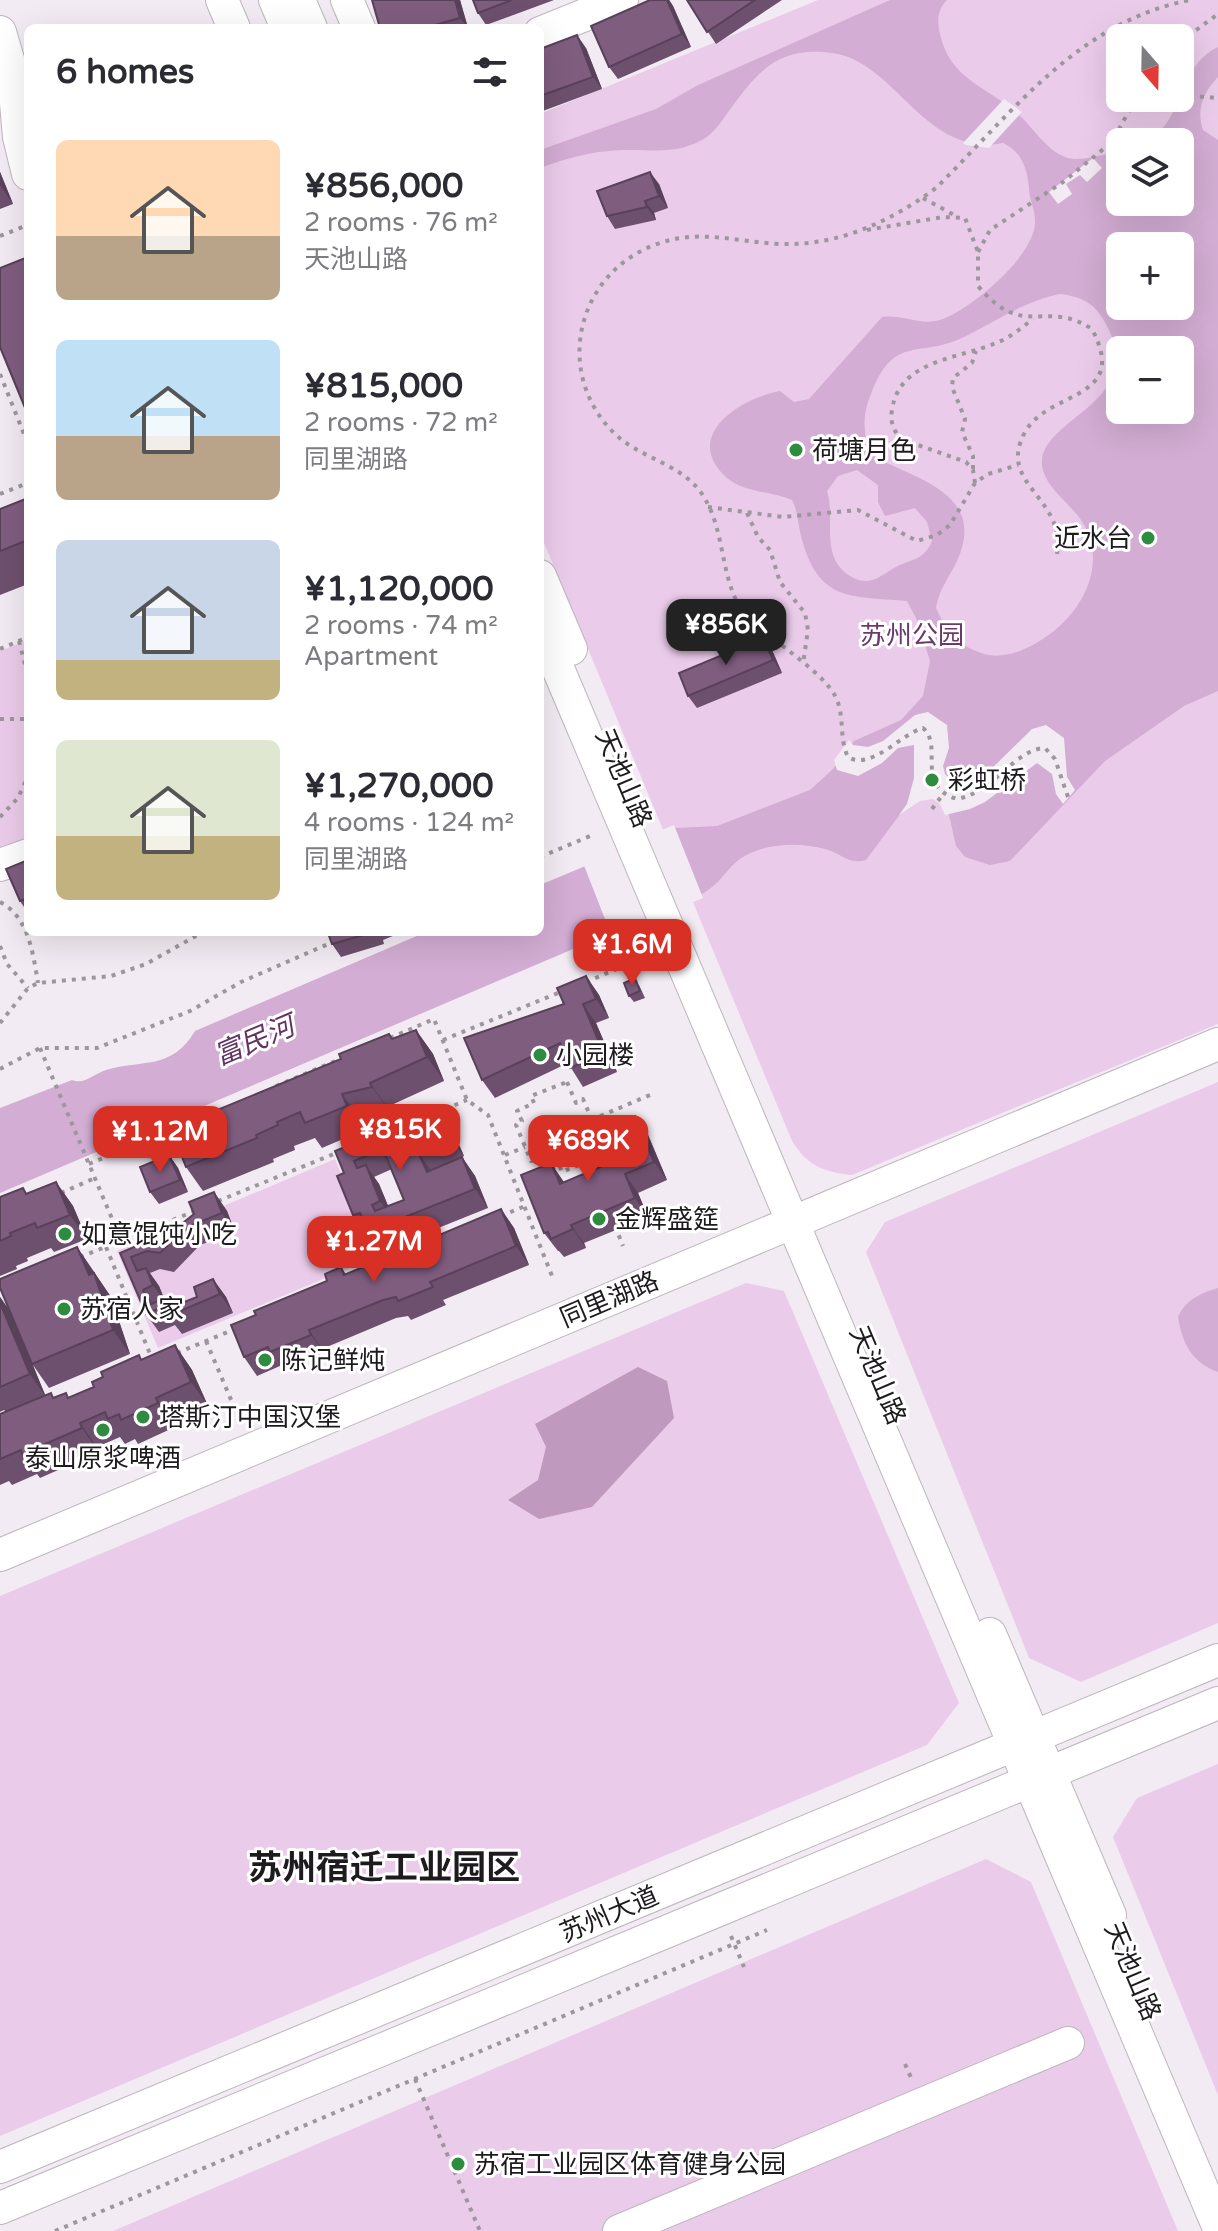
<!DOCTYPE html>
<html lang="en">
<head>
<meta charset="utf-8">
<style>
	:root { --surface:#fff; --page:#f7f7f7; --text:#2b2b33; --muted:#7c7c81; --accent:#d93025 }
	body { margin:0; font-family:"Varela Round","Noto Sans SC",sans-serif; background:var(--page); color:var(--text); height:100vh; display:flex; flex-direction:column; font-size:30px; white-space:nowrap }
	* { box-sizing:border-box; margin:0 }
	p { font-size:26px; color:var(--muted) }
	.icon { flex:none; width:44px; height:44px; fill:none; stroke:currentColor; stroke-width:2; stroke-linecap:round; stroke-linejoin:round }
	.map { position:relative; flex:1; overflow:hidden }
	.panel { position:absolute; left:24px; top:24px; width:520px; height:912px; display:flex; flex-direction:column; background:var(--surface); border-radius:12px; box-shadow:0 8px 32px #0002 }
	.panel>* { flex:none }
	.needle { width:52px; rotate:160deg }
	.buttons { position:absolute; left:1106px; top:24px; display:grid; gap:16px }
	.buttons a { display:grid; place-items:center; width:88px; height:88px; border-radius:12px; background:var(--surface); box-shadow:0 8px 32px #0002; font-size:40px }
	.price { position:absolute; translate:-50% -68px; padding:0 18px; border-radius:16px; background:var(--accent); color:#fff; font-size:26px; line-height:52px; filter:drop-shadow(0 2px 4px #0008) }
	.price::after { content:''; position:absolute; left:50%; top:48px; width:24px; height:18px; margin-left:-12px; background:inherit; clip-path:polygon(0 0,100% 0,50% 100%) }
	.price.active { background:#222; color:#fff }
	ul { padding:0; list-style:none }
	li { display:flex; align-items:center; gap:24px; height:200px; padding:0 32px }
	li span { display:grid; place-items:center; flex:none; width:224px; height:160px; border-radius:12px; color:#555 }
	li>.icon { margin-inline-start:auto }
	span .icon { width:96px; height:96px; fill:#fffc; stroke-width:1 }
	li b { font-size:34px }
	h2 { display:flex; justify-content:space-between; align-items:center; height:96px; padding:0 32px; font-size:34px }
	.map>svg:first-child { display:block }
</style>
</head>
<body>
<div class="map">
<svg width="1218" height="2231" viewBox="0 0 1218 2231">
	<rect width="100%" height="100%" fill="#f3ebf3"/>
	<!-- green -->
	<g fill="#ebcbea" fill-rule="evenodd">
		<path d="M818,0H1218V1024L852,1175C823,1172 808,1166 792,1141L540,533V114ZM1120,38H1180V98H1120ZM1120,142H1180V202H1120ZM1120,246H1180V306H1120ZM1120,350H1180V410H1120Z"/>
		<path d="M28,640V844L0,854V651Z"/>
		<path d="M1218,1082V1623L1081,1682L1029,1658L866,1252L885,1222Z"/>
		<path d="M335,1159L376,1257L158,1348L117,1251Z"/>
		<path d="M746,1283L784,1291L959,1703L927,1745L0,2136V1596Z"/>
		<path d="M1218,1764V2095L1113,1837L1137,1798Z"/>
		<path d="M986,1859L1031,1882L1178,2231H113Z"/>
	</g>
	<!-- forest -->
	<path fill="#bf99be" d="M638,1367L667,1381L674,1418L592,1507L539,1519L508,1500L538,1480L546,1447L535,1424Z"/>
	<!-- water -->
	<g fill="#d3add3" fill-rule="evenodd">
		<path d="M890,0H947C937,10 937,21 940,34C950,80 987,86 1019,115C1034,128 1045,149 1065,157C1080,163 1104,154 1120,151V202H1180V142H1146C1186,120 1176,67 1218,47V77C1203,93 1196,109 1203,130L1218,140V691L1184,706L1105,761L1010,861L990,865L965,857L956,846L949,815L933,795L907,805L866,860C848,865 841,853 825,849C797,841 756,843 734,864C721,877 720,883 702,894L0,1193V1108L72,1080C85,1085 93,1074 106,1070C142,1059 171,1071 195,1031L426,932H540V885L676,828L717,826L810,790L833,769L854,741L901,720L923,696L930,661L918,622L907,601C849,596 818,602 801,536C798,524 798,511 792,500C771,491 745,493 727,478C680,436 741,398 780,391L794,402L809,399L882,317C903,314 922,327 943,319C973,307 1032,258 1035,224C1036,210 1029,200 1029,188C1027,168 1022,152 1003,143C924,158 896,61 832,53C778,46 758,71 729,111C720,123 713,135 700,141C673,155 650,149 622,150C593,151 567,158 540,168V150L656,109L698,85ZM1120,246H1180V306H1120ZM1060,294C1084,297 1096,304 1107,326C1146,401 1046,417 1042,460C1040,484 1069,502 1081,520C1111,565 1080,618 1038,642C1021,652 1000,660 981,653C956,644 947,632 936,608C940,585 954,572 961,551C981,489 907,477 870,454C863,432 862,415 871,394C894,333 919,359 964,337C996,321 1025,301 1060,294ZM1120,350H1180V410H1120ZM857,470L878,485V502L885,516L915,508L927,522L932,541C924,561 910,559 894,568C878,578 868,587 850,576C819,556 836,520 827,491L838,476Z"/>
		<path d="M1218,1288V1372C1192,1363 1182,1343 1178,1317C1185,1300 1201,1293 1218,1288Z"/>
	</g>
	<!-- pier -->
	<g fill="#f3ebf3">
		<path d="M1004,99L1022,112L989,148L966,145L963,143Z"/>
		<path d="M1093,158L1102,168L1087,182L1080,175L1066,184L1072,194L1058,204L1049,192Z"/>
		<path d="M928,712L947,725L949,748L943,766L945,774L955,784L980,780L1032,729L1046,725L1064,738L1067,777L1075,790L1063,804L1056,794L1052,774L1037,763L985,802L970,809L945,815L940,804L933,799L920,801L899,815L907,804L914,778V745L898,748L882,763L858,776L837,770L834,760L849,740L853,745L868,747L883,741L915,715Z"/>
		<path d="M674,825L703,898L612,937L583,863Z"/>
	</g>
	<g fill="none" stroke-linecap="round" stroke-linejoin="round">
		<defs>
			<g id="minor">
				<path d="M222,0L234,28"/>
				<path d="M275,0L287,28"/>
				<path d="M299,0L311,28"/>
				<path d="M347,0L359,28"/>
				<path d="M0,32L14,80L19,137L28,174"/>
				<path d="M540,33L622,0"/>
				<path d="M540,576L571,649"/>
				<path d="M540,626L1218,2226"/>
				<path d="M0,865L28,855"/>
				<path d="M0,1555L1218,1044"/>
				<path d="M990,1634L1110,1915"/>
				<path d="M0,2167L1218,1660"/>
				<path d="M0,2208L1218,1703"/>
				<path d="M619,2231L1068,2043"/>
			</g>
		</defs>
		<!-- minor casing -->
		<use href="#minor" stroke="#bdb6bd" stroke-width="34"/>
		<!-- path -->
		<g stroke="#9d979d" stroke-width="4" stroke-dasharray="4 6" stroke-linecap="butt">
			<path d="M1180,42L1218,14"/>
			<path d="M1180,95L1218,98"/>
			<path d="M923,198L954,215"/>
			<path d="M867,230L943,217L965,218L978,252V286C1024,341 1045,298 1092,329C1130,401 1050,389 1025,432C996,485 1066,496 1057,554"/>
			<path d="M0,236L28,225"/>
			<path d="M978,252L990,230L1063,182L1112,142L1136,98"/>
			<path d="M0,374L28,444"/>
			<path d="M973,469V456L962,432L965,419L952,387L953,378L972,363L976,351"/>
			<path d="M975,483L973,470L966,462L901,439C893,430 890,422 892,410C899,360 958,359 996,343C1010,338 1021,328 1033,319"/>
			<path d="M0,494L28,483"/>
			<path d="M708,507L783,517L858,510L917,541L937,535L950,525L975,483L988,474L1018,465"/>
			<path d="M747,513L758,537L770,550L780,582L805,613L808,630L803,664"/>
			<path d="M19,641L28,676"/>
			<path d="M0,649L28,637"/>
			<path d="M0,719H28"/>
			<path d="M540,764V784"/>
			<path d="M1068,797L1055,759L1045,748C1015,749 993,793 957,799C914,786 944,746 923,728C901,734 871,771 848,757C838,737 846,714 834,694C816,664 752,630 737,602C720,568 724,527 702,494C681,463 638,458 613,432C552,370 578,270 660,243C701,229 738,242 780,244C838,246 890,222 936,188C1013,112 1078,22 1190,0"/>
			<path d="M932,809L944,793"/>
			<path d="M0,817L18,798L28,776"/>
			<path d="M540,857L595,834"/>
			<path d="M0,902C29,917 33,954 38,983"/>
			<path d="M0,946L7,964L28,988"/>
			<path d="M586,982L645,957"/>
			<path d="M0,1023L28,988L38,983L111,976L146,964L203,932"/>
			<path d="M390,1038L434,1019L467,1100L488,1115L552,1276"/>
			<path d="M443,1040L563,991"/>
			<path d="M40,1048L121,1240"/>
			<path d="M0,1069L40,1048H97L190,1011L241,982L335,941"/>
			<path d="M567,1082L576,1103L583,1099L600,1139L592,1142L598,1157L562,1172L559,1165L543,1172L537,1159L531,1161L516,1125L522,1121L517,1111L534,1103L531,1096Z"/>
			<path d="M276,1086L345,1057"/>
			<path d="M436,1113L467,1100"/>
			<path d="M591,1120L650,1095"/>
			<path d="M505,1155L525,1147"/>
			<path d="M89,1164L176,1128"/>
			<path d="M61,1193L95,1178"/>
			<path d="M218,1201L339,1152"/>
			<path d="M501,1216L525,1206"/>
			<path d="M615,1226L623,1246"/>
			<path d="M106,1247L153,1361"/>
			<path d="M80,1257L195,1211"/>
			<path d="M206,1341L235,1409"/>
			<path d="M177,1353L235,1329"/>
			<path d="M731,1936L744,1967"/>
			<path d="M905,2064L912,2080"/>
			<path d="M415,2079L480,2231"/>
			<path d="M55,2231L767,1930"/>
		</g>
		<!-- minor -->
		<use href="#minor" stroke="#fff" stroke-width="32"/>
	</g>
	<!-- wall -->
	<g fill="#6d506d" fill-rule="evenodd">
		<path d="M460,0L468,28H380Z"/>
		<path d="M473,0H554L486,25L478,13Z"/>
		<path d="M650,0H669L673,6L691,47L618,79L609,67Z"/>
		<path d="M687,0H782L716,44Z"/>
		<path d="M586,48L602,89L540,112V49Z"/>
		<path d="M0,172L13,204L0,209Z"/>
		<path d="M659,184L668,208L654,213L656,220L615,229L607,216Z"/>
		<path d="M28,498V584L0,595V509Z"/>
		<path d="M763,638L772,650L782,673L697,708L688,696Z"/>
		<path d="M28,860V913L20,901Z"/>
		<path d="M41,932H54L44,936Z"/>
		<path d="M336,932H399L400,933L383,940L384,944L341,957L332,944Z"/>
		<path d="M586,976L599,995L609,1018L596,1023L617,1072L583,1087L568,1063L495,1098L482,1080L564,1004Z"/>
		<path d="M639,985L645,998L634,1002L629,996Z"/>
		<path d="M416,1030L433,1054L444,1081L387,1107L389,1111L360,1119L364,1130L322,1148L315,1138L294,1146L295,1150L273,1159L274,1162L203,1191L186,1167L393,1039Z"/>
		<path d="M635,1116L648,1135L667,1180L638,1193L648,1217L584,1243L586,1248L564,1257L559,1251H558L544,1233L564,1182L619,1159Z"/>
		<path d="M451,1127L464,1156L462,1157L475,1176L488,1208L381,1251L368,1233L366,1234L353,1215L344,1173L335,1151ZM392,1169L404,1200L388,1206L379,1184L374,1177Z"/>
		<path d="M169,1155L178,1168L188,1192L159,1204L150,1192Z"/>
		<path d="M56,1182L73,1206L87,1239L54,1252L51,1248L27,1258L28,1261L16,1266L17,1269L0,1276V1197L23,1188L27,1194Z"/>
		<path d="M214,1192L227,1211L235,1232L200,1245L174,1272L160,1269L150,1273L159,1286L164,1299L168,1297L174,1306L197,1297L213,1279L226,1297L233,1313L182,1334L175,1325L159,1332L146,1314L120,1253L159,1242L194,1214Z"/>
		<path d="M501,1209L514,1228L529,1265L443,1300L446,1305L411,1320L408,1316L396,1318L322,1349L324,1353L283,1370L280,1366L257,1376L244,1357L256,1315L327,1281L341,1267L346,1274Z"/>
		<path d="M77,1247L111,1297L130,1354L49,1388L33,1365L45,1396L54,1398L69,1397L94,1387L103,1377L139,1355L142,1360L175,1345L192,1370L208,1406L173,1422L175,1427L138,1444L135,1439L125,1444L120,1437L97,1447L99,1452L40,1478L37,1474L12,1485L9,1481L0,1485V1414L6,1412L4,1410L0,1412V1297L9,1310Z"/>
	</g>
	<!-- shaded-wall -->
	<g fill="#594159">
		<path d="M455,0H460L468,28L460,18Z"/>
		<path d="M667,0H669L673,6L691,47L682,34Z"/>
		<path d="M577,35L586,48L602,89L593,77Z"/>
		<path d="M0,172L13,204L0,185Z"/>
		<path d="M650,172L659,184L668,208L659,196Z"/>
		<path d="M645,201L654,213L656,220L647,207Z"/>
		<path d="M763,638L772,650L782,673L773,660Z"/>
		<path d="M586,976L599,995L609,1018L596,999Z"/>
		<path d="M583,1004L596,1023L617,1072L604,1054Z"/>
		<path d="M416,1030L433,1054L444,1081L427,1057Z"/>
		<path d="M370,1083L387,1107L389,1111L372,1087Z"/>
		<path d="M342,1094L360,1119L364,1130L347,1106Z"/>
		<path d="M438,1108L451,1127L464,1156L451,1138Z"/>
		<path d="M635,1116L648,1135L667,1180L654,1162Z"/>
		<path d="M418,1152L431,1171L427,1172Z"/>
		<path d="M169,1155L178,1168L188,1192L180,1180Z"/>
		<path d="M462,1157L475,1176L488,1208L475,1189Z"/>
		<path d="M551,1163L564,1182L560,1184Z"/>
		<path d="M366,1165L379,1184L394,1220L380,1201Z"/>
		<path d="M625,1174L638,1193L648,1217L635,1198Z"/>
		<path d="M56,1182L73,1206L87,1239L70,1215Z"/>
		<path d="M214,1192L227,1211L235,1232L222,1213Z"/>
		<path d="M501,1209L514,1228L529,1265L516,1246Z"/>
		<path d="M571,1225L584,1243L586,1248L573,1229Z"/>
		<path d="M77,1247L111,1297L130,1354L113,1330Z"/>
		<path d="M146,1268L159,1286L166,1303L153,1285Z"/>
		<path d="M213,1279L226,1297L233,1313L220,1294Z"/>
		<path d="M143,1290L156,1308L149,1305Z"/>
		<path d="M0,1297L10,1311L47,1399L30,1374L0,1303Z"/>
		<path d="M309,1330L322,1349L324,1353L311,1335Z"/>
		<path d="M175,1345L192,1370L208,1406L191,1382Z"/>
		<path d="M156,1398L173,1422L175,1427L158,1403Z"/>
		<path d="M80,1423L97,1447L99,1452L82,1428Z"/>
	</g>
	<!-- building -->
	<g fill="#7f5d7f" stroke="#594159" stroke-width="2" fill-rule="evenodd">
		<path d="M372,0H455L460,18L424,28H380Z"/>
		<path d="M473,0H512L478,13Z"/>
		<path d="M650,0H667L682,34L609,67L591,26Z"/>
		<path d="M687,0H755L707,32Z"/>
		<path d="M577,35L593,77L540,96V49Z"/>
		<path d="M650,172L659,196L645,201L647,207L607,216L597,191Z"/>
		<path d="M28,257V415L0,347V268Z"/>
		<path d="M28,498V540L0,551V509Z"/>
		<path d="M763,638L773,660L688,696L679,673Z"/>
		<path d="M28,860V898L20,901L6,869Z"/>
		<path d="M336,932H374L332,944L329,936Z"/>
		<path d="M586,976L596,999L583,1004L604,1054L570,1068L560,1043L482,1080L464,1038L564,1004L557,988Z"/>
		<path d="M635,978L640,991L629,996L624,983Z"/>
		<path d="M416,1030L427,1057L370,1083L372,1087L342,1094L347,1106L305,1123L300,1112L277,1122L278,1125L256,1135L257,1138L186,1167L171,1129L341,1059L339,1054L389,1034L392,1039Z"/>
		<path d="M438,1108L451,1138L418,1152L427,1172L462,1157L475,1189L368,1232L360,1213L353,1215L337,1176L344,1173L335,1151ZM383,1149L404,1200L375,1211L372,1205L380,1201L366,1165L357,1168L354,1161Z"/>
		<path d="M635,1116L654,1162L625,1174L635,1198L571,1225L573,1229L551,1239L548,1232L544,1233L521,1175L551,1163L560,1184L619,1159L606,1128Z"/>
		<path d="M169,1155L180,1180L150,1192L140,1167Z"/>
		<path d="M56,1182L70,1215L37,1228L35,1223L10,1233L11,1236L0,1241V1197L23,1188L26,1194Z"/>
		<path d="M214,1192L222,1213L187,1227L160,1253L147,1251L131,1257L137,1271L146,1268L153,1285L143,1290L149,1305L168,1297L172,1307L197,1297L194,1287L213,1279L220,1294L169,1316L164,1306L146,1314L120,1253L148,1241L159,1242L194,1214L189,1202Z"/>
		<path d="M501,1209L516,1246L430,1282L433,1287L398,1301L396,1297L383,1300L309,1330L311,1335L270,1352L268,1347L244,1357L231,1325L256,1315L254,1311L327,1281L325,1274L341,1267L344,1275Z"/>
		<path d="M77,1247L89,1275L94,1273L113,1330L32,1364L0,1288V1279Z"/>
		<path d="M0,1303L30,1374L0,1387Z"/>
		<path d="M175,1345L191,1382L156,1398L158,1403L121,1420L119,1414L108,1419L105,1412L80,1423L82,1428L22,1454L21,1450L0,1459V1414L51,1393L53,1398L66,1393L68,1398L94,1387L92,1382L103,1377L101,1372L139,1355L141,1360Z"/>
	</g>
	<!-- markers -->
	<g fill="#2d8c3e" stroke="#fff" stroke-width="3">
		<circle cx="796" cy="450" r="8"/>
		<circle cx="1148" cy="538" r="8"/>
		<circle cx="932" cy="780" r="8"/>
		<circle cx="540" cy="1055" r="8"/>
		<circle cx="599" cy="1219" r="8"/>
		<circle cx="65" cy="1234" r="8"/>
		<circle cx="64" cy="1309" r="8"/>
		<circle cx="265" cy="1360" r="8"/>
		<circle cx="143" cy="1417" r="8"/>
		<circle cx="103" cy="1430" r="8"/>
		<circle cx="458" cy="2164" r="8"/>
	</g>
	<g text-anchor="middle" stroke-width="6" stroke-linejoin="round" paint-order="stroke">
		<!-- poi labels -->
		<g font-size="26" fill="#1e1b1e" stroke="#fff" text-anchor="start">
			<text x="812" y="459">荷塘月色</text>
			<text x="1132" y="547" text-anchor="end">近水台</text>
			<text x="948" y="789">彩虹桥</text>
			<text x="556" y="1064">小园楼</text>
			<text x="615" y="1228">金辉盛筵</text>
			<text x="81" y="1243">如意馄饨小吃</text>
			<text x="80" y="1318">苏宿人家</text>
			<text x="281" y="1369">陈记鲜炖</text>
			<text x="159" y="1426">塔斯汀中国汉堡</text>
			<text x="103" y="1467" text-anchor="middle">泰山原浆啤酒</text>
			<text x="474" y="2173">苏宿工业园区体育健身公园</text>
		</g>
		<!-- park labels -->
		<g font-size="26" fill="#6a3a6b" stroke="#fff">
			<text x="912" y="644">苏州公园</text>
		</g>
		<!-- street labels -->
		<g font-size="26" fill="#1e1b1e" stroke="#fff">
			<text transform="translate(624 778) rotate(67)" y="9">天池山路</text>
			<text transform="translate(609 1299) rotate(-23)" y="9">同里湖路</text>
			<text transform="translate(878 1375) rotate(67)" y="9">天池山路</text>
			<text transform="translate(609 1914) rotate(-23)" y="9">苏州大道</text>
			<text transform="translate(1133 1971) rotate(67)" y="9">天池山路</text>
		</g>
		<!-- water labels -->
		<g font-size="28" font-style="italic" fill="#633364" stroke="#fff">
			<text transform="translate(254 1040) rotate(-23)" y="10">富民河</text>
		</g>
		<!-- district labels -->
		<g font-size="34" font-weight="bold" fill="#1e1b1e" stroke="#fff">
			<text x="384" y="1879">苏州宿迁工业园区</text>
		</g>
	</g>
</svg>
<div class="buttons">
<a><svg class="needle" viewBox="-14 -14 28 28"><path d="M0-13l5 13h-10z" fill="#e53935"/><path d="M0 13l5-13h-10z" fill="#7c7c81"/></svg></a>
<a><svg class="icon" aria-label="layers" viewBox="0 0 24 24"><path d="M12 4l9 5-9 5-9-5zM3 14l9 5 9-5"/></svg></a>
<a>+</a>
<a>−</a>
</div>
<b class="price active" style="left:726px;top:667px">¥856K</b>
<b class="price" style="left:632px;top:987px">¥1.6M</b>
<b class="price" style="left:400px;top:1172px">¥815K</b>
<b class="price" style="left:160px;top:1174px">¥1.12M</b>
<b class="price" style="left:588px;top:1183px">¥689K</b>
<b class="price" style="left:374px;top:1284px">¥1.27M</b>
<section class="panel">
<h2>6 homes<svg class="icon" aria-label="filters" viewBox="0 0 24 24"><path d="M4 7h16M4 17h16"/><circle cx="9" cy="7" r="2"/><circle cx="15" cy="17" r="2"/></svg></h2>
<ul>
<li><span style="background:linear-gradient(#ffd9b3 60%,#b9a48a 0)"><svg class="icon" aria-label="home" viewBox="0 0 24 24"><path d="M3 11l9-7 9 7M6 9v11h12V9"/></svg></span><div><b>¥856,000</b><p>2 rooms · 76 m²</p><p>天池山路</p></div></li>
<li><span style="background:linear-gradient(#bfe0f5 60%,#b9a48a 0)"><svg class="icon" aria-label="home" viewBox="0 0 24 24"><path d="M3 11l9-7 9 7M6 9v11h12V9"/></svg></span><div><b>¥815,000</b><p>2 rooms · 72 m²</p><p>同里湖路</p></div></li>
<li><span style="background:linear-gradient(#c9d6e8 75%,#c2b280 0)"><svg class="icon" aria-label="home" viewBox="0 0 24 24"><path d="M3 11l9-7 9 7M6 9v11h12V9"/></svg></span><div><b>¥1,120,000</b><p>2 rooms · 74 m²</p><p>Apartment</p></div></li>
<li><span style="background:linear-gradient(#dfe7d0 60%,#c2b280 0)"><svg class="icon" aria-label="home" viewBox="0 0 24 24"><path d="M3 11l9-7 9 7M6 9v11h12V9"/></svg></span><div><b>¥1,270,000</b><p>4 rooms · 124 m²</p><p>同里湖路</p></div></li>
</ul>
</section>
</div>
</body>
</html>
